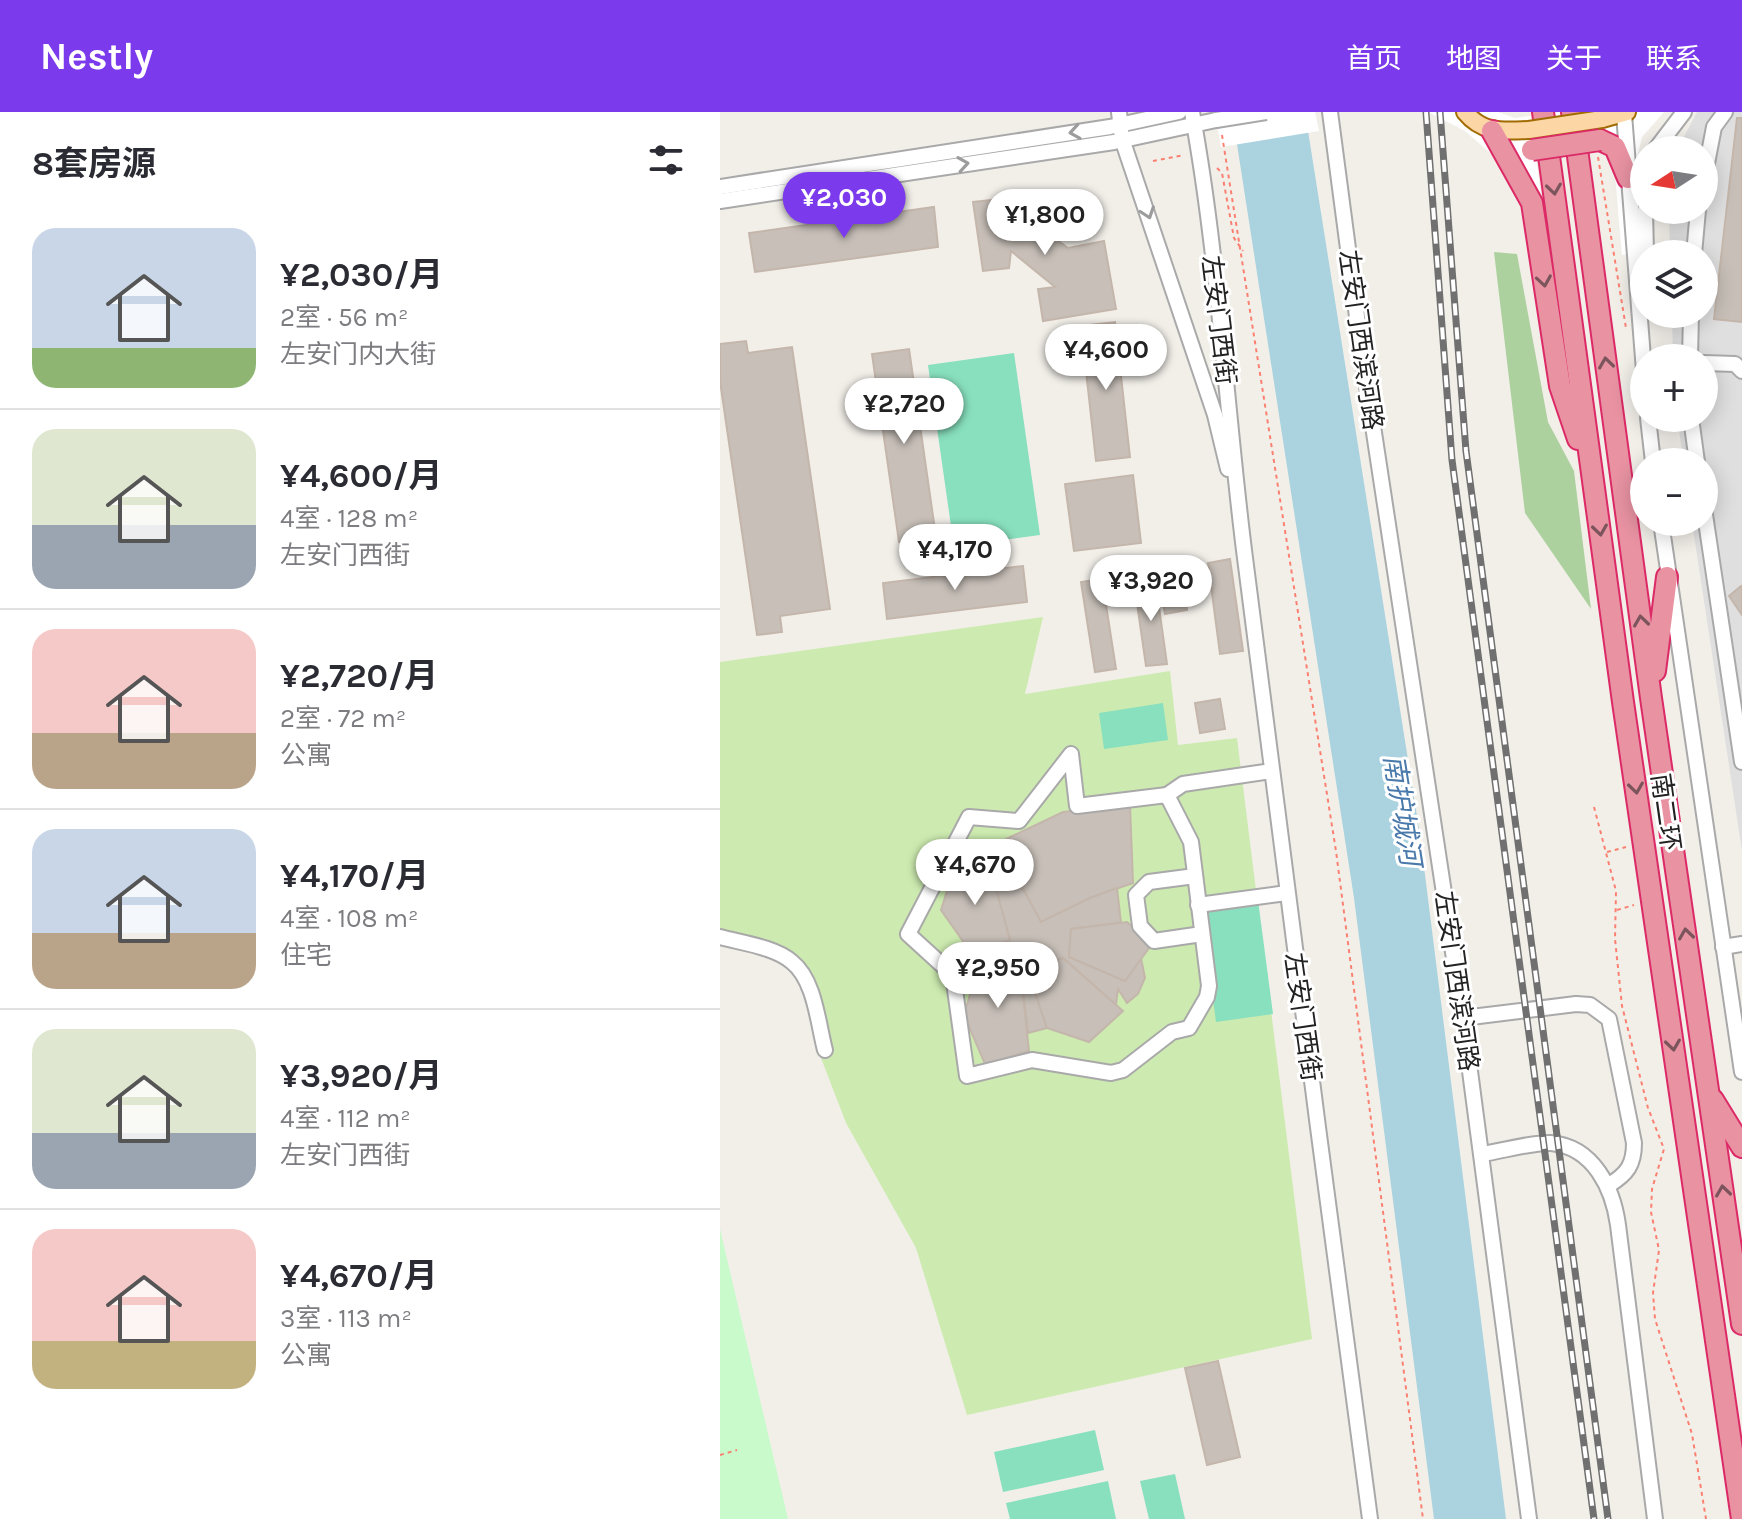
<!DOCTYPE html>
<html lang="zh">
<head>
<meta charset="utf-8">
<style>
	:root { --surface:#fff; --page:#f7f7f7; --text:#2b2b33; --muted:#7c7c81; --line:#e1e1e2; --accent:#7c3aed }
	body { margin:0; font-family:Karla,"Noto Sans SC",sans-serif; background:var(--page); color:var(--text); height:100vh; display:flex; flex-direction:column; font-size:30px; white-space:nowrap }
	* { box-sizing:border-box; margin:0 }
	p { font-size:26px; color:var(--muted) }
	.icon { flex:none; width:44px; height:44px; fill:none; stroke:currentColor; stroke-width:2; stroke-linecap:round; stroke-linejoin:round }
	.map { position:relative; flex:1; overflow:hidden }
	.side { display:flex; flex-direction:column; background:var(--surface); width:720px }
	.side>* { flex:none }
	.needle { width:52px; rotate:258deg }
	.fabs { position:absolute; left:910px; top:24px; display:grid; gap:16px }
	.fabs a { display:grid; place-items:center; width:88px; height:88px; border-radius:50%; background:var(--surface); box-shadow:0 4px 20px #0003; font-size:40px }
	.price { position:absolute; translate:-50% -68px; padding:0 18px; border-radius:28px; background:#fff; color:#222; font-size:26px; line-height:52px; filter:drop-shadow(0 2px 4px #0008) }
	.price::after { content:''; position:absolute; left:50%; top:48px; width:24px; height:18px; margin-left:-12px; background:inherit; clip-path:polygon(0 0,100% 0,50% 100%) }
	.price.on { background:var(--accent); color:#fff }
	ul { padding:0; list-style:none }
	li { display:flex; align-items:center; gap:24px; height:200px; padding:0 32px }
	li+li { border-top:2px solid var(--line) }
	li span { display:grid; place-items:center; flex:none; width:224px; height:160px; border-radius:24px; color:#555 }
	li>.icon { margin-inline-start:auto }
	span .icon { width:96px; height:96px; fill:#fffc; stroke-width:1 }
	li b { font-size:34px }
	h2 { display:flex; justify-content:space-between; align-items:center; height:96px; padding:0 32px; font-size:34px }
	header { display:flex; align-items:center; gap:48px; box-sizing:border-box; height:112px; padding:0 40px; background:var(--accent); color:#fff }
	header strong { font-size:38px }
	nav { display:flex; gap:44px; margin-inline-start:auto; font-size:28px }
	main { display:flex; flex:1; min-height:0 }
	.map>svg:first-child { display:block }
</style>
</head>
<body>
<header>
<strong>Nestly</strong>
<nav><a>首页</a><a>地图</a><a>关于</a><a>联系</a></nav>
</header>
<main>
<section class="side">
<h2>8套房源<svg class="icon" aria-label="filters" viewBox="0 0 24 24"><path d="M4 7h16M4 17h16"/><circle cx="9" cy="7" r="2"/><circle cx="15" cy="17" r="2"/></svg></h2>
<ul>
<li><span style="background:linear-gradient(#c9d6e8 75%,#8fb573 0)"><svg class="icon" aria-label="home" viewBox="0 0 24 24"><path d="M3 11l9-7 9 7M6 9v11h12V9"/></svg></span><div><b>¥2,030/月</b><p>2室 · 56 m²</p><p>左安门内大街</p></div></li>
<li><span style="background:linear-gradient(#dfe7d0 60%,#9aa5b1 0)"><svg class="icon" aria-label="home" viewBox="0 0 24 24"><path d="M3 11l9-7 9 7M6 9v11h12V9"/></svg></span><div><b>¥4,600/月</b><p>4室 · 128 m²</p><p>左安门西街</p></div></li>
<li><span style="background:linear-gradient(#f6c9c9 65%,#b9a48a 0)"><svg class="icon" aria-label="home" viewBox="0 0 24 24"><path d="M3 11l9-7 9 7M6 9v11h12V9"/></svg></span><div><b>¥2,720/月</b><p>2室 · 72 m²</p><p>公寓</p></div></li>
<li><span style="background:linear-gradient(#c9d6e8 65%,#b9a48a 0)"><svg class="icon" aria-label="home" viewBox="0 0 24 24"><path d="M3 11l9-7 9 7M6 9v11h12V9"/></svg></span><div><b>¥4,170/月</b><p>4室 · 108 m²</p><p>住宅</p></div></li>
<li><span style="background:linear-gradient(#dfe7d0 65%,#9aa5b1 0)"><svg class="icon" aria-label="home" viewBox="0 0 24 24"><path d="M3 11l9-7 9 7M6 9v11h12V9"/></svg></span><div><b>¥3,920/月</b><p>4室 · 112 m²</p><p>左安门西街</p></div></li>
<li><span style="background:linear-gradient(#f6c9c9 70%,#c2b280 0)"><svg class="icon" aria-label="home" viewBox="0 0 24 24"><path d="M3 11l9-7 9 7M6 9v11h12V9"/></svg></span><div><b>¥4,670/月</b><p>3室 · 113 m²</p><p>公寓</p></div></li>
</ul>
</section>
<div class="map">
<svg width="1022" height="1407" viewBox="0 0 1022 1407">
	<rect width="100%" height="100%" fill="#f2efe9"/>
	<!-- residential -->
	<path fill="#e0dfdf" d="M977,0H1022V739L972,410H984V350H964L957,306H984V246H953L952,202H984V142H950L949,98H984V38H957Z"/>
	<!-- grass -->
	<path fill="#cdebb0" d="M323,505L305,582L450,559L458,633L517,626L592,1227L247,1303L196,1136L126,1011L101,946L82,852L0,818V550Z"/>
	<!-- forest -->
	<path fill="#add19e" d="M774,140L797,142L828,310L854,359L871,497L805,401Z"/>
	<!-- park -->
	<path fill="#c8facc" d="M0,1117L68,1407H0Z"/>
	<!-- pitch -->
	<g fill="#88e0be">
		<path d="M294,241L320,423L234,435L208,253Z"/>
		<path d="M443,591L448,628L384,637L379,601Z"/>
		<path d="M538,788L553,902L496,910L481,796Z"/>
		<path d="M375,1318L384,1358L283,1380L274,1340Z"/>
		<path d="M455,1362L465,1407H429L420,1369Z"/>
		<path d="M388,1369L396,1407H290L286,1391Z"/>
	</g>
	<!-- water -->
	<path fill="#aad3df" d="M512,0H585L700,723L786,1407H714L634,786Z"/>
	<!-- pier -->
	<g fill="#fff">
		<path d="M495,0H595L599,19L501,35Z"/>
		<path d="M708,0H778L795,6L842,0H944L922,25L916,50L924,140L902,143L894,52L881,39L816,47L832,157L815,160L805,92L783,52L745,19Z"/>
	</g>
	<!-- building -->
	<g fill="#c7bfb8" stroke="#c4b6ab" stroke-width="2">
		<path d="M1017,6H1022V210L994,207Z"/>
		<path d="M321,83L329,122L348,136L384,129L396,197L323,209L318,177L335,175L291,139L289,156L263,159L253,90Z"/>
		<path d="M214,95L218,135L35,160L29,121Z"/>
		<path d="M395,210L410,345L376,349L361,214Z"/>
		<path d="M26,229L28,241L72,235L110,497L60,504L62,520L37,523L0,269V232Z"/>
		<path d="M189,237L216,425L179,430L152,242Z"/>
		<path d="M413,363L421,431L354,439L345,372Z"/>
		<path d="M510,447L523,539L500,542L488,451Z"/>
		<path d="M303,454L307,490L167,507L163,471Z"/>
		<path d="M462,464L467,498L445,502L439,468Z"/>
		<path d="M382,467L396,557L375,560L361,470Z"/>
		<path d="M435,467L447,552L426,554L414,470Z"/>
		<path d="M1021,474L1022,476V503L1009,484Z"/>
		<path d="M500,587L505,617L480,621L475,591Z"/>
		<path d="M410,693L413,771L370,786L321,810L278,731L343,700Z"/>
		<path d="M284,742L321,810L370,786L397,776L401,811L351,817L349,845L405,869L421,846L425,866L418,882L407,891L398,877L396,893L343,846L308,859L327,916L308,921L299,845L275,847L272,834L290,828L269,751H265Z"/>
		<path d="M236,750L269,751L290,828L252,842L221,798Z"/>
		<path d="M407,810L432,832L405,869L349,845L351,817Z"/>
		<path d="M299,845L309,939L265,952L244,903L260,849Z"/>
		<path d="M343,846L403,899L369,930L327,916L308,859Z"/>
		<path d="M498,1249L520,1345L487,1353L465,1256Z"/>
	</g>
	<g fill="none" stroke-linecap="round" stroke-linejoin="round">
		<defs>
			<g id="minor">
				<path d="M399,0L402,27L495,303L508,357"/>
				<path d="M472,0C499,147 506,298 525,446C565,766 607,1087 650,1407"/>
				<path d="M610,0L641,235L743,906L809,1407"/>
				<path d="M904,2L924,259"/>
				<path d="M935,38L964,0"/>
				<path d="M924,52V77"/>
				<path d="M984,67L994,15L1005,0"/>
				<path d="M0,75L390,15L459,0"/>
				<path d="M0,89L394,30L496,8"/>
				<path d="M925,98L926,142"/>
				<path d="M974,142L978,98"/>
				<path d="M970,246L971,202"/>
				<path d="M984,251L1015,252L1022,259"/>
				<path d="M928,306L933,350"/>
				<path d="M971,306L977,350"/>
				<path d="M984,396L1022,650"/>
				<path d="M941,410L1022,960"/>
				<path d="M351,642L357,694L447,683L471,730L489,874L487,885L469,916L452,920L403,958L391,961L312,948L247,964L233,863L188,822L249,705L299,709Z"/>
				<path d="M447,683L463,672L552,659"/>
				<path d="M475,764L429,770L416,783L420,814L434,829L482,822"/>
				<path d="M478,793L567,781"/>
				<path d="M0,825C22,831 55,835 72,850C95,868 98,912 105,938"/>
				<path d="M1003,835L1022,832"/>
				<path d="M743,906L856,892L870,893L889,907L914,1031C914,1053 907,1062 889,1073"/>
				<path d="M762,1042C782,1039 813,1030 831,1031C874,1035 893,1077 898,1113L935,1407"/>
			</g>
			<g id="major">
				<path d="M745,0C763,22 783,19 809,18"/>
				<path d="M882,7L907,0"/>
			</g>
			<g id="highway">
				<path d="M823,0L903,590L1022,1407"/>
				<path d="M852,0L931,586L1022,1212"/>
				<path d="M772,19L812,91L840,274L858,327"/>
				<path d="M880,28L895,35L908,66"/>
				<path d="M935,559L947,465"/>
				<path d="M993,988L1022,1035"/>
			</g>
		</defs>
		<!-- minor casing -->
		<use href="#minor" stroke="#a9a9a9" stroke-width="18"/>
		<!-- major casing -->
		<use href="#major" stroke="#a06b00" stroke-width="20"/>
		<!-- highway casing -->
		<use href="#highway" stroke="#dc2a67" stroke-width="24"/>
		<!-- path -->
		<g stroke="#fa8072" stroke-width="2" stroke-dasharray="4 4" stroke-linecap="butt">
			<path d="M502,23L616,739L703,1407"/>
			<path d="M878,45L906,216"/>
			<path d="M433,49L464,43"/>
			<path d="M497,56L502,61L514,126L523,139"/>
			<path d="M920,273L924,291"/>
			<path d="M874,695L896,779L895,827L902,894L928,996L944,1037L932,1077L931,1100L939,1138L933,1181L935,1207L972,1322L986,1407"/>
			<path d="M887,740L906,735"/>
			<path d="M897,798L914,793"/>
			<path d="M0,1343L17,1338"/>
		</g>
		<!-- minor -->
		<use href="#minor" stroke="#fff" stroke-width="14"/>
		<!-- major -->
		<use href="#major" stroke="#fcd6a4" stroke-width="16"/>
		<!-- highway -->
		<use href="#highway" stroke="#e892a2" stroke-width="20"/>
		<defs>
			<g id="rail">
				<path d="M706,0L732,348L874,1407"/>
				<path d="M720,0L746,339L888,1407"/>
			</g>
		</defs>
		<!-- rail casing -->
		<use href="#rail" stroke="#707070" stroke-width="7"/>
		<!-- rail -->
		<use href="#rail" stroke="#fff" stroke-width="4" stroke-dasharray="12" stroke-linecap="butt"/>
		<defs>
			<path id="minor-bridge" d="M496,8L546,0"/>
			<path id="major-bridge" d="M809,18L882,7"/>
			<path id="highway-bridge" d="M812,38L880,28"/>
		</defs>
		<!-- minor-bridge casing -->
		<use href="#minor-bridge" stroke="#a9a9a9" stroke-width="18" stroke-linecap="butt"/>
		<!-- major-bridge casing -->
		<use href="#major-bridge" stroke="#a06b00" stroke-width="20" stroke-linecap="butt"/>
		<!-- highway-bridge casing -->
		<use href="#highway-bridge" stroke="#dc2a67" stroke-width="24" stroke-linecap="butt"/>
		<!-- minor-bridge -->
		<use href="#minor-bridge" stroke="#fff" stroke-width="14"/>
		<!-- major-bridge -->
		<use href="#major-bridge" stroke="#fcd6a4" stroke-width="16"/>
		<!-- highway-bridge -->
		<use href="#highway-bridge" stroke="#e892a2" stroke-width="20"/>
	</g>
	<!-- one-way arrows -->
	<defs><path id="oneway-chevron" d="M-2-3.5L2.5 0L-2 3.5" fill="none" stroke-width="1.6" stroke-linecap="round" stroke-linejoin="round" transform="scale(2)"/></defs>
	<g stroke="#9c9c9c">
		<use href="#oneway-chevron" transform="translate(355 20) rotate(171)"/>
		<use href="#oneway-chevron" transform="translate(243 52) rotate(-9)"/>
		<use href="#oneway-chevron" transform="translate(428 101) rotate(71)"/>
	</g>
	<g stroke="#7b545c">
		<use href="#oneway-chevron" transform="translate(834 77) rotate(82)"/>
		<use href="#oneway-chevron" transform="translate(824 169) rotate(81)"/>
		<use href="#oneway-chevron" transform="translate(886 251) rotate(-98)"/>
		<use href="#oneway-chevron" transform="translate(880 418) rotate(82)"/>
		<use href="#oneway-chevron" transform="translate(921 509) rotate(-98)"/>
		<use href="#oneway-chevron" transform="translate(916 676) rotate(82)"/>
		<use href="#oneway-chevron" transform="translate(966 822) rotate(-98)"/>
		<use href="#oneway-chevron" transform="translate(953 933) rotate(82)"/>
		<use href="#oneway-chevron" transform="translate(1003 1079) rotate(-98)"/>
	</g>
	<g text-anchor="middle" stroke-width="6" stroke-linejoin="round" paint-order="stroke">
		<!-- street labels -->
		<g font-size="26" fill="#222" stroke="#fff">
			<text transform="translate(499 208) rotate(83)" y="9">左安门西街</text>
			<text transform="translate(641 228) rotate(82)" y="9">左安门西滨河路</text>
			<text transform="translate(946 700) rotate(82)" y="9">南二环</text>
			<text transform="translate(737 869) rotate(82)" y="9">左安门西滨河路</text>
			<text transform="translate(583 905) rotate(82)" y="9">左安门西街</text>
		</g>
		<!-- water labels -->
		<g font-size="28" font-style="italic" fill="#4a7aab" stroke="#fff">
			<text transform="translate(683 698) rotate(81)" y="10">南护城河</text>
		</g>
	</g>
</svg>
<div class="fabs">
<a><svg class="needle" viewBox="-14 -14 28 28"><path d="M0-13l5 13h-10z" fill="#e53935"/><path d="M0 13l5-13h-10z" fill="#7c7c81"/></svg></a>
<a><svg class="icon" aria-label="layers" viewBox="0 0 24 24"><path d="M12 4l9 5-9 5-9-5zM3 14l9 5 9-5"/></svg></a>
<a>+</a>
<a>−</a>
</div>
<b class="price on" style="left:124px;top:128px">¥2,030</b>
<b class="price" style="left:325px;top:145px">¥1,800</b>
<b class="price" style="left:386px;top:280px">¥4,600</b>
<b class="price" style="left:184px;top:334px">¥2,720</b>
<b class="price" style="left:235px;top:480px">¥4,170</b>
<b class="price" style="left:431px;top:511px">¥3,920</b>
<b class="price" style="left:255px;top:795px">¥4,670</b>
<b class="price" style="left:278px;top:898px">¥2,950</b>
</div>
</main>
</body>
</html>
